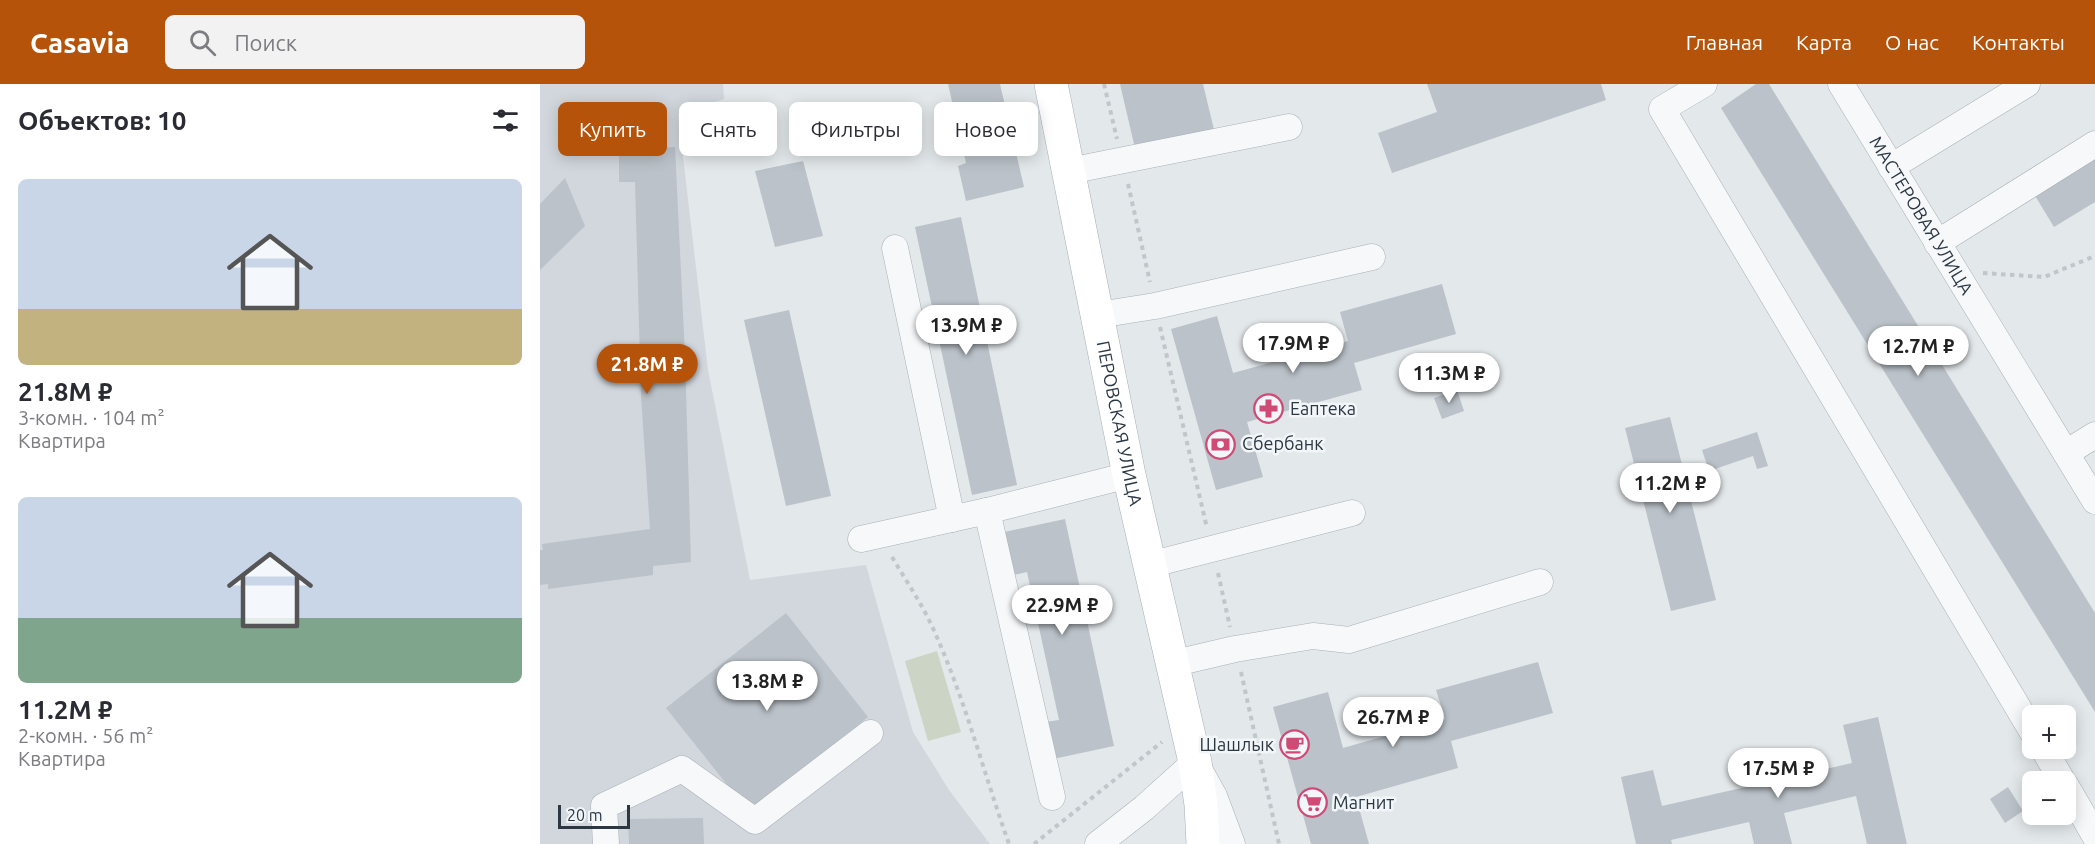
<!DOCTYPE html>
<html lang="ru">
<head>
<meta charset="utf-8">
<style>
	:root { --surface:#fff; --page:#f2f2f3; --text:#2b2b33; --muted:#7c7c81; --accent:#b45309 }
	body { margin:0; font-family:Ubuntu,sans-serif; background:var(--page); color:var(--text); height:100vh; display:flex; flex-direction:column; font-size:22px; white-space:nowrap }
	* { box-sizing:border-box; margin:0 }
	p { font-size:20px; color:var(--muted) }
	.icon { flex:none; width:33px; height:33px; fill:none; stroke:currentColor; stroke-width:2; stroke-linecap:round; stroke-linejoin:round }
	.map { position:relative; flex:1; overflow:hidden }
	.panel { display:flex; flex-direction:column; background:var(--surface); width:540px }
	.panel>* { flex:none }
	.banner { position:absolute; left:18px; top:18px; width:570px; height:54px; display:flex; gap:12px }
	.fabs { position:absolute; left:1482px; top:621px; display:grid; gap:12px }
	.fabs a { display:grid; place-items:center; width:54px; height:54px; border-radius:9px; background:var(--surface); box-shadow:0 3px 15px #0003; font-size:30px }
	.scale { position:absolute; left:18px; bottom:15px; width:72px; box-sizing:border-box; padding-left:6px; border:3px solid #2b3844; border-top:0; font-size:16px; line-height:21px; white-space:nowrap; color:#2b3844; -webkit-text-stroke:4px #f3f6f9; paint-order:stroke }
	.price { position:absolute; translate:-50% -51px; padding:0 14px; border-radius:21px; background:#fff; color:#222; font-size:20px; line-height:39px; filter:drop-shadow(0 2px 3px #0008) }
	.price::after { content:''; position:absolute; left:50%; top:36px; width:18px; height:14px; margin-left:-9px; background:inherit; clip-path:polygon(0 0,100% 0,50% 100%) }
	.price.active { background:var(--accent); color:#fff }
	ul { padding:0; list-style:none }
	li { display:grid; align-content:center; gap:12px; height:318px; padding:0 18px }
	li span { display:grid; place-items:center; height:186px; border-radius:9px; color:#555 }
	li>.icon { margin-inline-start:auto }
	span .icon { width:108px; height:108px; fill:#fffc; stroke-width:1 }
	li b { font-size:26px }
	h2 { display:flex; justify-content:space-between; align-items:center; height:72px; padding:0 18px; font-size:26px }
	.pill { padding:0 21px; border-radius:9px; background:var(--surface); box-shadow:0 3px 15px #0003; font-size:21px; line-height:54px }
	.pill.active { background:var(--accent); color:#fff }
	header { display:flex; align-items:center; gap:36px; box-sizing:border-box; height:84px; padding:0 30px; background:var(--accent); color:#fff }
	header strong { font-size:28px }
	nav { display:flex; gap:33px; margin-inline-start:auto; font-size:21px }
	.search { width:420px; height:54px; background:var(--page); display:flex; align-items:center; gap:15px; box-sizing:border-box; padding:0 21px; border-radius:9px; color:var(--muted); font-size:22px }
	main { display:flex; flex:1; min-height:0 }
	.map>svg:first-child { display:block }
</style>
</head>
<body>
<header>
<strong>Casavia</strong>
<div class="search"><svg class="icon" aria-label="search" viewBox="0 0 24 24"><circle cx="10" cy="10" r="6"/><path d="M15 15l6 6"/></svg>Поиск</div>
<nav><a>Главная</a><a>Карта</a><a>О нас</a><a>Контакты</a></nav>
</header>
<main>
<section class="panel">
<h2>Объектов: 10<svg class="icon" aria-label="filters" viewBox="0 0 24 24"><path d="M4 7h16M4 17h16"/><circle cx="9" cy="7" r="2"/><circle cx="15" cy="17" r="2"/></svg></h2>
<ul>
<li><span style="background:linear-gradient(#c9d6e8 70%,#c2b280 0)"><svg class="icon" aria-label="home" viewBox="0 0 24 24"><path d="M3 11l9-7 9 7M6 9v11h12V9"/></svg></span><div><b>21.8M ₽</b><p>3-комн. · 104 m²</p><p>Квартира</p></div></li>
<li><span style="background:linear-gradient(#c9d6e8 65%,#7fa58c 0)"><svg class="icon" aria-label="home" viewBox="0 0 24 24"><path d="M3 11l9-7 9 7M6 9v11h12V9"/></svg></span><div><b>11.2M ₽</b><p>2-комн. · 56 m²</p><p>Квартира</p></div></li>
</ul>
</section>
<div class="map">
<svg width="1555" height="760" viewBox="0 0 1555 760">
	<rect width="100%" height="100%" fill="#e3e8eb"/>
	<!-- built -->
	<path fill="#d1d7dd" d="M0,0H183L184,15L138,30L168,286L210,496L326,481L373,648L409,706L450,760H0Z"/>
	<!-- green -->
	<path fill="#ccd5c5" d="M397,567L421,648L388,657L365,577Z"/>
	<!-- building -->
	<g fill="#bbc2c9">
		<path d="M408,0H460L484,103L426,117L418,82L426,79Z"/>
		<path d="M580,0H663L676,54L597,73Z"/>
		<path d="M887,0H1061L1066,16L852,89L838,49L897,28Z"/>
		<path d="M1216,0H1229L1555,529V628L1181,24Z"/>
		<path d="M135,63L145,272L151,478L113,482V491L8,505V500L0,501V466H3L2,460L110,445L101,312L95,98H79V66Z"/>
		<path d="M1555,66V118L1514,143L1491,105Z"/>
		<path d="M263,77L283,152L235,163L215,87Z"/>
		<path d="M25,94L45,142L0,186V120Z"/>
		<path d="M421,133L477,401L432,411L375,143Z"/>
		<path d="M902,200L916,250L814,279L822,306L707,338L723,393L676,406L631,245L677,232L693,289L808,257L800,228Z"/>
		<path d="M249,226L291,412L246,422L204,236Z"/>
		<path d="M917,306L924,327L902,335L894,314Z"/>
		<path d="M1130,333L1176,516L1131,527L1085,344Z"/>
		<path d="M1217,348L1228,382L1217,385L1213,372L1169,387L1162,366Z"/>
		<path d="M525,435L574,662L513,675L505,638L519,636L487,488L469,492L460,449Z"/>
		<path d="M246,529L328,633L208,727L126,624Z"/>
		<path d="M998,578L1013,629L911,657L918,684L816,713L829,760H771L733,623L788,608L803,664L905,635L896,606Z"/>
		<path d="M1338,633L1367,760H1327L1316,712L1244,729L1252,760H1214L1209,738L1131,756L1132,760H1096L1081,693L1113,686L1122,722L1312,679L1303,641Z"/>
		<path d="M1468,703L1483,727L1465,739L1450,715Z"/>
		<path d="M163,734L164,760H89L88,735Z"/>
	</g>
	<g fill="none" stroke-linecap="round" stroke-linejoin="round">
		<defs>
			<g id="minor">
				<path d="M1164,0L1122,25L1492,647"/>
				<path id="s1" d="M1301,0L1555,417"/>
				<path d="M1351,83L1487,0"/>
				<path d="M529,87L749,43"/>
				<path d="M1397,159L1555,60"/>
				<path d="M355,164L412,435"/>
				<path d="M558,231L615,222L832,173"/>
				<path d="M1526,369L1555,351"/>
				<path d="M447,427L512,713"/>
				<path d="M321,455L447,427L589,391"/>
				<path d="M609,481L812,429"/>
				<path d="M631,580L695,565L773,552L809,556L1000,498"/>
				<path d="M1503,664L1523,698"/>
				<path d="M1526,702L1555,752"/>
				<path d="M66,760L64,722L142,685L215,737L330,649"/>
				<path d="M558,760L604,724L655,678L674,712L692,760"/>
			</g>
			<g id="major">
				<path id="s2" d="M511,0L589,391L655,678L661,721L663,760"/>
			</g>
		</defs>
		<!-- minor casing -->
		<use href="#minor" stroke="#a8b0b6" stroke-width="27"/>
		<!-- major casing -->
		<use href="#major" stroke="#a3aeb7" stroke-width="34"/>
		<!-- path -->
		<g stroke="#c1c6cb" stroke-width="4" stroke-dasharray="4.5 4.5" stroke-linecap="butt">
			<path d="M564,0L577,55"/>
			<path d="M588,100L610,198"/>
			<path d="M1443,189L1504,193L1555,172"/>
			<path d="M620,243L667,444"/>
			<path d="M352,473C365,495 380,517 391,540C424,611 443,687 469,760"/>
			<path d="M678,489L690,543"/>
			<path d="M701,588L739,760"/>
			<path d="M494,760L622,658"/>
		</g>
		<!-- minor -->
		<use href="#minor" stroke="#f6f8fa" stroke-width="26"/>
		<!-- major -->
		<use href="#major" stroke="#fff" stroke-width="33"/>
	</g>
	<!-- icons -->
	<defs>
		<symbol id="pharmacy-ring" viewBox="-11 -11 22 22"><circle r="9.5" fill="#f3f6f9" stroke="#cf4a74" stroke-width="1.5"/><path d="M-2-6h4v4h4v4h-4v4h-4v-4h-4v-4h4Z" fill="#cf4a74"/></symbol>
		<symbol id="bank-ring" viewBox="-11 -11 22 22"><circle r="9.5" fill="#f3f6f9" stroke="#cf4a74" stroke-width="1.5"/><path d="M-6-4H6V4H-6ZM0-2.3a2.3 2.3 0 1 0 0 4.6a2.3 2.3 0 1 0 0-4.6Z" fill="#cf4a74"/></symbol>
		<symbol id="cafe-ring" viewBox="-11 -11 22 22"><circle r="9.5" fill="#f3f6f9" stroke="#cf4a74" stroke-width="1.5"/><path d="M-5.5-4.5H6V0H3Q3 3.5 0 3.5H-2.5Q-5.5 3.5-5.5 0ZM3-3.2v2h1.7v-2ZM-6 4.5H4V6H-6Z" fill="#cf4a74"/></symbol>
		<symbol id="supermarket-ring" viewBox="-11 -11 22 22"><circle r="9.5" fill="#f3f6f9" stroke="#cf4a74" stroke-width="1.5"/><path d="M-6-5.5h2.5l.6 2H6L4.5 2H-2.5L-4.4-4H-6ZM-1.5 3.2a1.3 1.3 0 1 0 .1 0ZM3 3.2a1.3 1.3 0 1 0 .1 0Z" fill="#cf4a74"/></symbol>
	</defs>
	<g fill-rule="evenodd">
		<use href="#pharmacy-ring" x="712" y="308" width="33" height="33"/>
		<use href="#bank-ring" x="664" y="344" width="33" height="33"/>
		<use href="#cafe-ring" x="738" y="644" width="33" height="33"/>
		<use href="#supermarket-ring" x="756" y="702" width="33" height="33"/>
	</g>
	<g text-anchor="middle" stroke-width="5" stroke-linejoin="round" paint-order="stroke">
		<!-- street labels -->
		<g font-size="18" fill="#2b3844" stroke="#f3f6f9">
			<text dy="6" stroke="none"><textPath href="#s1" startOffset="154">МАСТЕРОВАЯ УЛИЦА</textPath></text>
			<text dy="6" stroke="none"><textPath href="#s2" startOffset="346">ПЕРОВСКАЯ УЛИЦА</textPath></text>
		</g>
		<!-- poi labels -->
		<g font-size="18" fill="#2b3844" stroke="#f3f6f9" text-anchor="start">
			<text x="750" y="331">Еаптека</text>
			<text x="702" y="366">Сбербанк</text>
			<text x="734" y="667" text-anchor="end">Шашлык</text>
			<text x="793" y="725">Магнит</text>
		</g>
	</g>
</svg>
<div class="fabs">
<a>+</a>
<a>−</a>
</div>
<div class="scale">20 m</div>
<b class="price" style="left:426px;top:272px">13.9M ₽</b>
<b class="price" style="left:753px;top:290px">17.9M ₽</b>
<b class="price" style="left:1378px;top:293px">12.7M ₽</b>
<b class="price active" style="left:107px;top:311px">21.8M ₽</b>
<b class="price" style="left:909px;top:320px">11.3M ₽</b>
<b class="price" style="left:1130px;top:430px">11.2M ₽</b>
<b class="price" style="left:522px;top:552px">22.9M ₽</b>
<b class="price" style="left:227px;top:628px">13.8M ₽</b>
<b class="price" style="left:853px;top:664px">26.7M ₽</b>
<b class="price" style="left:1238px;top:715px">17.5M ₽</b>
<div class="banner">
<a class="pill active">Купить</a>
<a class="pill">Снять</a>
<a class="pill">Фильтры</a>
<a class="pill">Новое</a>
</div>
</div>
</main>
</body>
</html>
